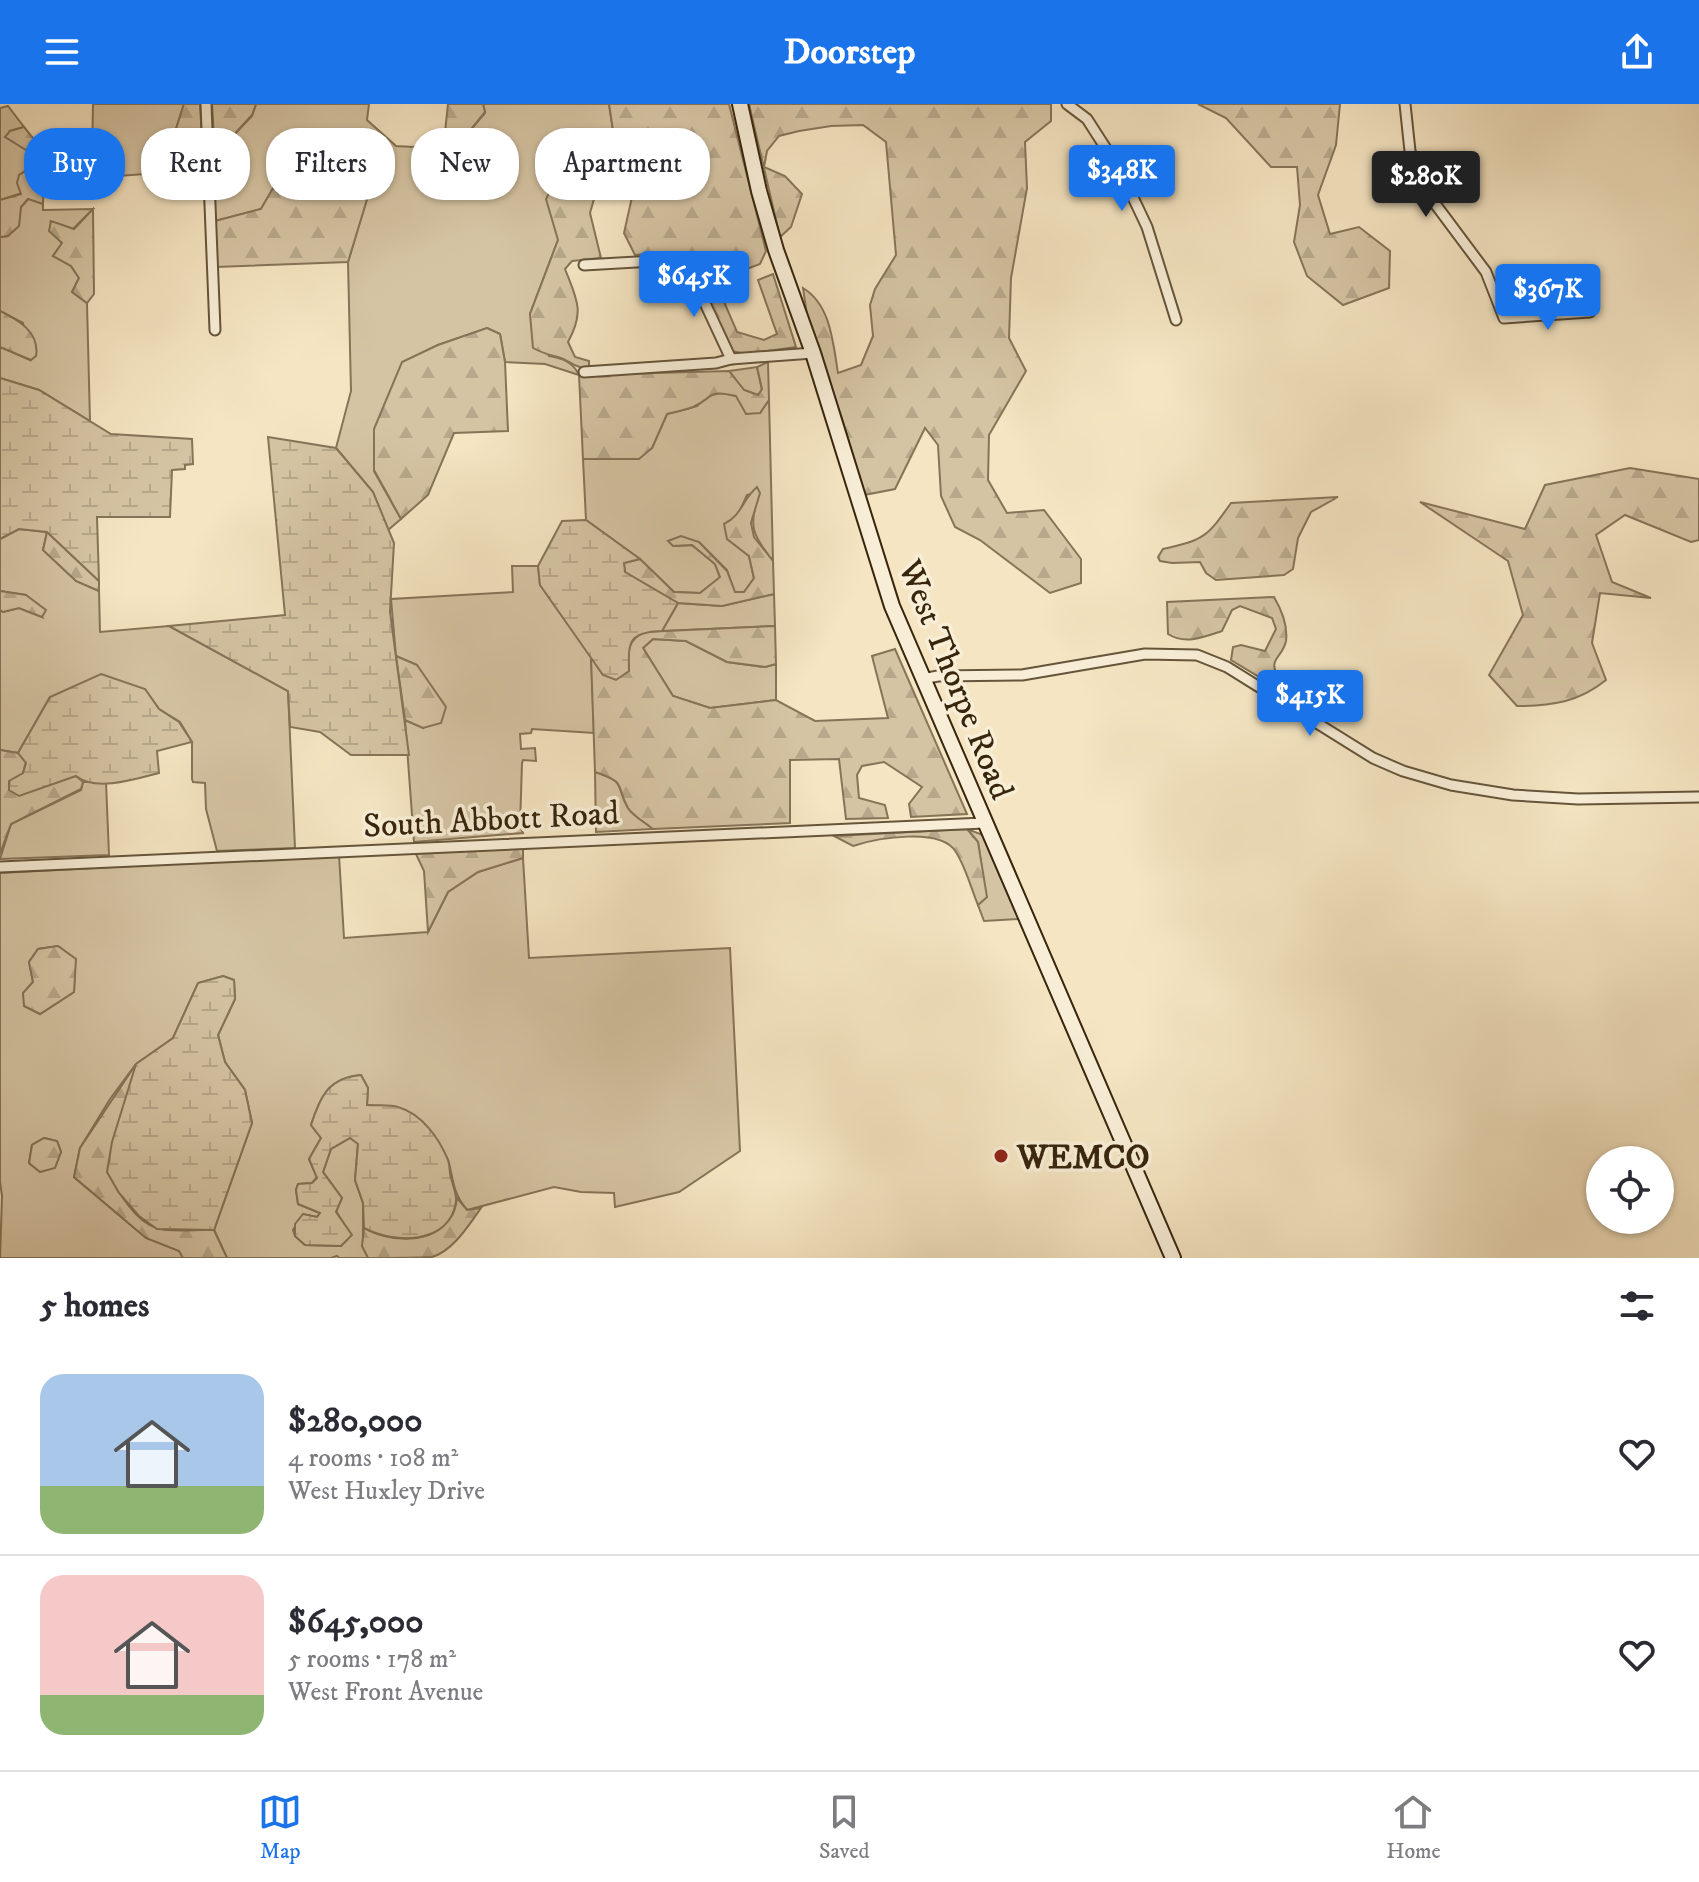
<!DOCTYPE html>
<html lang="en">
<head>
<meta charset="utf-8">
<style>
	:root { --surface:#fff; --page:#f7f7f7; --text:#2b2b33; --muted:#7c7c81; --line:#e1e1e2; --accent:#1a73e8 }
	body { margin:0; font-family:"IM FELL DW Pica",serif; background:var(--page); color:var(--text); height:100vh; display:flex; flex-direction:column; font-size:30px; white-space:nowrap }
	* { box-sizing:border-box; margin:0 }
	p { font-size:26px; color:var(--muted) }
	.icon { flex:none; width:44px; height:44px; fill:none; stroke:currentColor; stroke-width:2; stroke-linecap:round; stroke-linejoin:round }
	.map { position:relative; height:1154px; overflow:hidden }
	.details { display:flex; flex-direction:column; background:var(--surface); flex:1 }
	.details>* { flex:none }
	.hud { position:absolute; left:24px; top:24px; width:800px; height:72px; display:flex; gap:16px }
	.tools { position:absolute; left:1586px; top:1042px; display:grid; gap:16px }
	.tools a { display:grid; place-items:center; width:88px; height:88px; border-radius:50%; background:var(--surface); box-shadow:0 2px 6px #0004; font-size:40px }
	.price { position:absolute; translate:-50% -68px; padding:0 18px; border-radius:8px; background:var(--accent); color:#fff; font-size:26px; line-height:52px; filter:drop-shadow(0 2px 4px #0008) }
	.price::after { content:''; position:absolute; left:50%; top:48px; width:24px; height:18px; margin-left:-12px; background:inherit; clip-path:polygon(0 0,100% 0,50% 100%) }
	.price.on { background:#222; color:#fff }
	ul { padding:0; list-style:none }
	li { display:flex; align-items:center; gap:24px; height:200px; padding:0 40px }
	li+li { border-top:2px solid var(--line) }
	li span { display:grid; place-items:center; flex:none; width:224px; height:160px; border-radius:24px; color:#555 }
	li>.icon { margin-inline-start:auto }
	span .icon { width:96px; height:96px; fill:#fffc; stroke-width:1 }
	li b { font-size:34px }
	h2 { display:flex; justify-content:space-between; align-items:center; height:96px; padding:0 40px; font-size:34px }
	.tag { padding:0 28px; border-radius:32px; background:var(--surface); box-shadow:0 2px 6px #0004; font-size:28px; line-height:72px }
	.tag.on { background:var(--accent); color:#fff }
	header { display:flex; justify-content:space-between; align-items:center; height:104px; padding:0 40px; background:var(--accent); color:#fff; font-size:36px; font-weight:800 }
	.tabs { display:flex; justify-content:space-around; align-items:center; height:112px; border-top:2px solid var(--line); background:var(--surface); font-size:22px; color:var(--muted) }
	.tabs a { display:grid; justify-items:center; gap:4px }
	.tabs .on { color:var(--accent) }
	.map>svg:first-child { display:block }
</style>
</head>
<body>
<header><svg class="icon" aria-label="menu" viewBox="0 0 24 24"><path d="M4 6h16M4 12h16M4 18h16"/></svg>Doorstep<svg class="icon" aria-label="share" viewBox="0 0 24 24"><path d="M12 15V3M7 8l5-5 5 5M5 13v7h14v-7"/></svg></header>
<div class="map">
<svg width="1699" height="1154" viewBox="0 0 1699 1154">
	<defs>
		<pattern id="forest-firs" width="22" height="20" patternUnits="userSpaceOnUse" patternTransform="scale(2)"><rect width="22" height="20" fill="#d5c4a3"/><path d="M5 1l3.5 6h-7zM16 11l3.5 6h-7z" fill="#b7a88b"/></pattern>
		<pattern id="wetland-marsh" width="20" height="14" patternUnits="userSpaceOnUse" patternTransform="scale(2)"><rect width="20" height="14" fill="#d5c4a3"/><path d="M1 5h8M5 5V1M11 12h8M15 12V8" fill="none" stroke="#b7a88b"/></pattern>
	</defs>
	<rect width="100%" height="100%" fill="#f5e5c2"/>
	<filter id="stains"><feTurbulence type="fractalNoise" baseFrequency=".0025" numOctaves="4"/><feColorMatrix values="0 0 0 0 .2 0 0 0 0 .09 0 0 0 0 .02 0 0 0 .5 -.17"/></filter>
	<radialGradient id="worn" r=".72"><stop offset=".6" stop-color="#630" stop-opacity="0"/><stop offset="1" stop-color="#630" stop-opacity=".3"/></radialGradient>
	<!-- grass -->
	<g fill="#d5c4a3" stroke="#867458" stroke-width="2" fill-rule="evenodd">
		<path d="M93,0H184L166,56L145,70L118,72L117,53H92Z"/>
		<path d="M256,0H369L367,16L396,42L414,43L416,46L444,43L461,51L468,29L485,9L483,0H609L613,26L592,44L585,67L553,82L558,136L530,210L549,252C562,254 573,258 579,271L545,260L505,258L500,230L487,224L438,241L403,258L374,367L401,415L388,426L373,388L336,344L351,287L348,158L368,91L349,74L343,56L276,79L261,105L215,117V51L252,12Z"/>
		<path d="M8,2L24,23L10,27C39,56 40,52 22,89L0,96V4Z"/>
		<path d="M29,94L43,100V106L93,105L73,125L51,118L62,139L53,152L71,162L79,174L72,188L87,199L90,317L39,286L0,274V243L30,256L23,219L0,207V133L8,132L21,103Z"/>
		<path d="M757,263L762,286L758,291L744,286L729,267Z"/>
		<path d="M722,289L736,292L760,309L769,296L773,457C751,428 749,424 759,389L747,391L727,435L749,452L754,475L744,488L735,489L727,466L699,438L674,442L692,441L715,460L720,474L700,489L674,488L640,455L586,416L583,355L639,354L652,344L667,310L697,302L706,292Z"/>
		<path d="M19,425L47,428L43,446L76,477L99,487L100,528L169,522L288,587L295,744L217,747L206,705L205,679L193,678L192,675V638L180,618L159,605L145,585L50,593L18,649L0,646V506L3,508L19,504L42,513L26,491L0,487V435Z"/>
		<path d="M512,462H538L540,481L591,553L594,629L532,625L531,629L520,630L521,645L535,644L536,657L523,656L522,659L520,722L523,729L414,738L405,616L423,624L417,561L396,552L391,495L513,488Z"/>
		<path d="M774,490L775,522L662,527L678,499L722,502Z"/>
		<path d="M653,535L686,537L727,558L765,563L776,560V596L710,604L673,592L643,544Z"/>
		<path d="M595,668C627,678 615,681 628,704C633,712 646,719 653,725L596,728Z"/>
		<path d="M83,678H106L109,751L0,755L11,720L81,686Z"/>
		<path d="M967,725L983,731L1020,815L984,817L978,801L986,793L978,738Z"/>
		<path d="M339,751L344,834L428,828L448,788L478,768L523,754L529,854L730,844L740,1047L679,1088L615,1103L614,1089L581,1088L554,1083L467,1106C453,1089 454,1079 449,1059C447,1052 440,1043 436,1037C418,1006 401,1003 367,1001L368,984L361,971C328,974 320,993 311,1021L321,1034L309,1055L317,1073L312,1079L298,1080L296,1086L298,1100L320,1109L317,1113L303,1110L293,1126L295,1132L305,1141L341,1142L351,1131L336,1107L342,1094L323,1068L331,1045L350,1034L358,1039L355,1076L363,1099V1142L368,1153L385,1154H339L337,1152L331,1154H227L214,1126L252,1019L245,986L225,958L218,931L235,895L234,876L223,872L198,879L173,934L136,960L110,995L80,1044L74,1073L146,1134L180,1147L183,1154H0L2,1092L0,1078V769ZM58,842L75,855L74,888L40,910L25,902L23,889L33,878L29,858L38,845ZM44,1034L57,1037L61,1048L55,1063L40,1068L29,1059L32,1041Z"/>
	</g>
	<!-- forest -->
	<g fill="url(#forest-firs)" stroke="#867458" stroke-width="2">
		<path d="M184,0H200L203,55L166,56Z"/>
		<path d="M212,0H256L252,11L215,51Z"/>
		<path d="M448,0H483L485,8L468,29L472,44L461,51L444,43L416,46L414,43L445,28Z"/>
		<path d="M609,0H729L766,147L760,160L715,177L737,228L764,236L777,230L758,176L773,170L796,243L746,250L732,247L690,156L670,148L635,151L624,129L632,93L617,85L596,88L590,109L601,154L572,157L565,165C577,196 585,207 568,238L575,253L589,257V265C571,263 572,257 558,253C549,251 542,249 533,244L530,210L558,136L546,95L553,82L585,67L592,44L613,26Z"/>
		<path d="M749,0H1051V17L1025,38L1027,84L1011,174L1009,234L1026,267L989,331L988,376L1007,409L1044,406L1081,455V479L1050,489L980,436L955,423L941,392L938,341L925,324L895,385L864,391L844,321L807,211L803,184C831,201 833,239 838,269L861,261L873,232L870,201L875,185L896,151L886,38L863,21L831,22L799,27L779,32L767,47L764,63L785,72L802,90L791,123L780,133Z"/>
		<path d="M1198,0H1340L1336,41L1318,91L1330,130L1359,123L1390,147L1389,184L1343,201L1307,172L1294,138L1300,101L1297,63H1271L1226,14Z"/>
		<path d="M24,23L45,49L43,100L28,95L21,103L19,122L8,132L0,133V96L21,90L17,79L19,71L35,61L34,51L5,33L10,27Z"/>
		<path d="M323,53L343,56L349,74L368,92L348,158L216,163L215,117L261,105L276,79Z"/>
		<path d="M93,105L94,190L87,199L72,188L79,174L71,162L53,152L62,139L49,127L51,117L74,125Z"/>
		<path d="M0,207C18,216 40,228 36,252L31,256L0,243Z"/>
		<path d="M487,224L500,230L505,258L508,327L454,329L428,391L401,415L374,366V325L402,258L438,241Z"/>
		<path d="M768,258L769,296L760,309L746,310L736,292C706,285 714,294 693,303C685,306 675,308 667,310L652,344L639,355H583L579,271L729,267L744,286L758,291L762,285L757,263Z"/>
		<path d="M1630,364L1699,375V436L1691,438L1625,411L1596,431L1612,478L1651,494L1600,489L1592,539L1606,576C1579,598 1552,602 1517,602L1489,571L1523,511L1508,457L1420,398L1525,425L1545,381Z"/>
		<path d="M757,383L760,389L751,419L754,433L773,457L774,490L722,502L678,499L625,468L624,459L640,455L674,488L700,489L720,473L715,460L692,441L673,442L668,437L681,432L699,438L727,467L735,488H744L754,474L749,452L727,435L724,420C743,410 741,397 757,383Z"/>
		<path d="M1338,393L1311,408L1298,434L1293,465L1284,471L1216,476L1206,469L1200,458L1172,459L1160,457L1158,453L1163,445C1204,436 1207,433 1231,399Z"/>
		<path d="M47,428L99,477V487L76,477L43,446Z"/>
		<path d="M0,487L26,491L46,506L42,513L19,504L3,508L0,506Z"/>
		<path d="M1274,493C1281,505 1288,522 1286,537C1282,556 1265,554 1281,577L1279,585L1231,556L1233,543L1241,541L1265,547L1276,525L1272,514L1240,502L1232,506L1222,527C1204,533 1185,541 1168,530L1167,498Z"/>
		<path d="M775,522L776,560L765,563L727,558L686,537L653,535L643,544L673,592L710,604L776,596L815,617L888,614L872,552L895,545L967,710L911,713L909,700L922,683L884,658L862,662L857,671L859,694L885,701L888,714L846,715L839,655L790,656V719L653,725C646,719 633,712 628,704C615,681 628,679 595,668L591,553L603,571L629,567C628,548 626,538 644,528Z"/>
		<path d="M396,552L417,561L446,603L441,619L423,624L405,616Z"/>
		<path d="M0,646L18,649L26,658L23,669L76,672L83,678L81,685L11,720L0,750Z"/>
		<path d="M967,725L978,738L987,793L978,801C971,784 966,764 956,748C941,723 877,734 853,742L834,732Z"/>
		<path d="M523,743V754L478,768L448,788L428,828L424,767L415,748Z"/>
		<path d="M58,842L76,855L74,888L40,910L24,902L23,889L33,878L29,858L38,845Z"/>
		<path d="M136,960L108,1068C118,1087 135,1118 157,1124C170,1129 199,1125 214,1126L227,1154H183L179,1147L146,1134L74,1073L80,1044Z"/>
		<path d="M44,1034L57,1037L61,1048L55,1064L40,1068L29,1059L32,1041Z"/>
		<path d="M457,1094L467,1106L481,1104C469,1121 453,1147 432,1153C413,1154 387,1154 368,1154L362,1142L364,1124C391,1138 432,1142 451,1113C455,1108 456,1100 457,1094Z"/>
	</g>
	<!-- wetland -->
	<g fill="url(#wetland-marsh)" stroke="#867458" stroke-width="2">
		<path d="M0,274L39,286L111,330L192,335L193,360L185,361V365L172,366L170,413H97L99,477L47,428L19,425L0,435Z"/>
		<path d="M268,333L336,344L373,388L394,439L390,508L409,651H351L320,628L290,623L288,587L169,522L285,511Z"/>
		<path d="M586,416L640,455L624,459L625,468L678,499L662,527C629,528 628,537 629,567L616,576L603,571L540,481L538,462L562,417Z"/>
		<path d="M101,570L145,585L159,605L179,618L192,638L157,647L159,669C136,675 96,688 76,672L19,692L9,686V677L23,669L26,659L18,649L50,593Z"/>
		<path d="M223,872L234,876L235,895L218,931L225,958L245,986L252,1019L214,1126L157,1125L139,1112L119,1089L107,1068L112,1038L136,960L173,934L198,879Z"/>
		<path d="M361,971L368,984L367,1001C377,1002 389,1000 398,1003C422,1010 439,1034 448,1056C450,1061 449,1068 451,1074C453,1082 457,1090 456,1098C449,1141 394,1140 364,1124L363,1099L355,1076L358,1040L350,1034L331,1045L323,1068L342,1094L336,1108L352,1131L341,1142L305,1141L295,1132V1120L303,1110L317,1113L320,1109L298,1100L296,1086L298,1080L312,1079L317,1074L309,1055L321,1034L311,1021C320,993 328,974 361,971Z"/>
	</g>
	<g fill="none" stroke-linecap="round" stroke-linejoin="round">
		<defs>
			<g id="street">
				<path d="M206,0L215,226"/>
				<path d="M1067,0L1087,15L1121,68L1147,123L1176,216"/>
				<path d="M1405,0L1410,47L1419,73L1430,93L1486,168L1504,214L1590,208"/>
				<path d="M584,161L671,156L681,158L689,165L731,255"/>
				<path d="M584,268L716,259L731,255L813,249"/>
				<path d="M922,575L938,572L1022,571L1145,550L1197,551L1227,563L1373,654L1403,667L1451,681L1513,691L1578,695L1699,693"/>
				<path d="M0,763L984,719"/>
			</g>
			<path id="secondary" d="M740,0L759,87L776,146L813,249L892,502L1173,1154"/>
		</defs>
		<!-- street casing -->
		<use href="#street" stroke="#66553a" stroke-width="13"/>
		<!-- secondary casing -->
		<use href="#secondary" stroke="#37250c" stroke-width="18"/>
		<!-- street -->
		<use href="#street" stroke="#f8eed7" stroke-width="9"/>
		<!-- secondary -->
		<use href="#secondary" stroke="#f8eed7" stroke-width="14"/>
	</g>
	<!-- markers -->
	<circle fill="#8f2418" stroke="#f8eed7" stroke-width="3" cx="1001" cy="1052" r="8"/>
	<g text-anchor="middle" stroke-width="7" stroke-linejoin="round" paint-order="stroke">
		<!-- street labels -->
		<g font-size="34" fill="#37250c" stroke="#f8eed7">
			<text transform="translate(957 575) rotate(68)" y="12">West Thorpe Road</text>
			<text transform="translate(491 714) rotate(-3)" y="12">South Abbott Road</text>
		</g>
		<!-- poi labels -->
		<g font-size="34" font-weight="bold" fill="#37250c" stroke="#f8eed7" text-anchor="start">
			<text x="1017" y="1064">WEMCO</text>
		</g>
	</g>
	<rect width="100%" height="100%" filter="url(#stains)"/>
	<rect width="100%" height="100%" fill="url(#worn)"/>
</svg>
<div class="tools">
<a><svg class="icon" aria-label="locate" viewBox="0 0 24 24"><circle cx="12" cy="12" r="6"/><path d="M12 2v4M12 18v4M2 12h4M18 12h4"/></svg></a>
</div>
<b class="price" style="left:1122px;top:109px">$348K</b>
<b class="price on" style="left:1426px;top:115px">$280K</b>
<b class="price" style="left:694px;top:215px">$645K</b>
<b class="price" style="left:1548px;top:228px">$367K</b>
<b class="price" style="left:1310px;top:634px">$415K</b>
<div class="hud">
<a class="tag on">Buy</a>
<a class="tag">Rent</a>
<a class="tag">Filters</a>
<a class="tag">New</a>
<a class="tag">Apartment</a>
</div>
</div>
<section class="details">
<h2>5 homes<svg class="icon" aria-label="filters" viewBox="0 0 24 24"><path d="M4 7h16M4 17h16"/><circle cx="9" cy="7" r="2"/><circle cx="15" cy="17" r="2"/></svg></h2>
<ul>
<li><span style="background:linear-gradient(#a9c7e8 70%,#8fb573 0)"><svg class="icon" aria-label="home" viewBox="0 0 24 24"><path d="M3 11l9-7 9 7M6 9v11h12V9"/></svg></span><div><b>$280,000</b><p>4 rooms · 108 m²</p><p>West Huxley Drive</p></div><svg class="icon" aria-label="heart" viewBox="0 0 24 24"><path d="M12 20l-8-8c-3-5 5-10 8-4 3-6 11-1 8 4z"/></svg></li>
<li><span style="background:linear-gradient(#f6c9c9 75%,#8fb573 0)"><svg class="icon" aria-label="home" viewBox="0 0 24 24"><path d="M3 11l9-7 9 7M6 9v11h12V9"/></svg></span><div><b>$645,000</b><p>5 rooms · 178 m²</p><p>West Front Avenue</p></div><svg class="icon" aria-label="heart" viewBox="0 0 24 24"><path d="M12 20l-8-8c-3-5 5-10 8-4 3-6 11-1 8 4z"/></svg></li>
</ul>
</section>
<nav class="tabs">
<a class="on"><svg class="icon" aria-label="map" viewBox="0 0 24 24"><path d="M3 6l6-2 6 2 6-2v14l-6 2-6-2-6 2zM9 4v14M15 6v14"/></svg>Map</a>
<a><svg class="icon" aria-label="saved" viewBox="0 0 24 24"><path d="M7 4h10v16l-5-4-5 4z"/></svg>Saved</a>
<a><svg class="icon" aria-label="home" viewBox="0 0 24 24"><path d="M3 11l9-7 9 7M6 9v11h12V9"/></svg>Home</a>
</nav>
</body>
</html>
